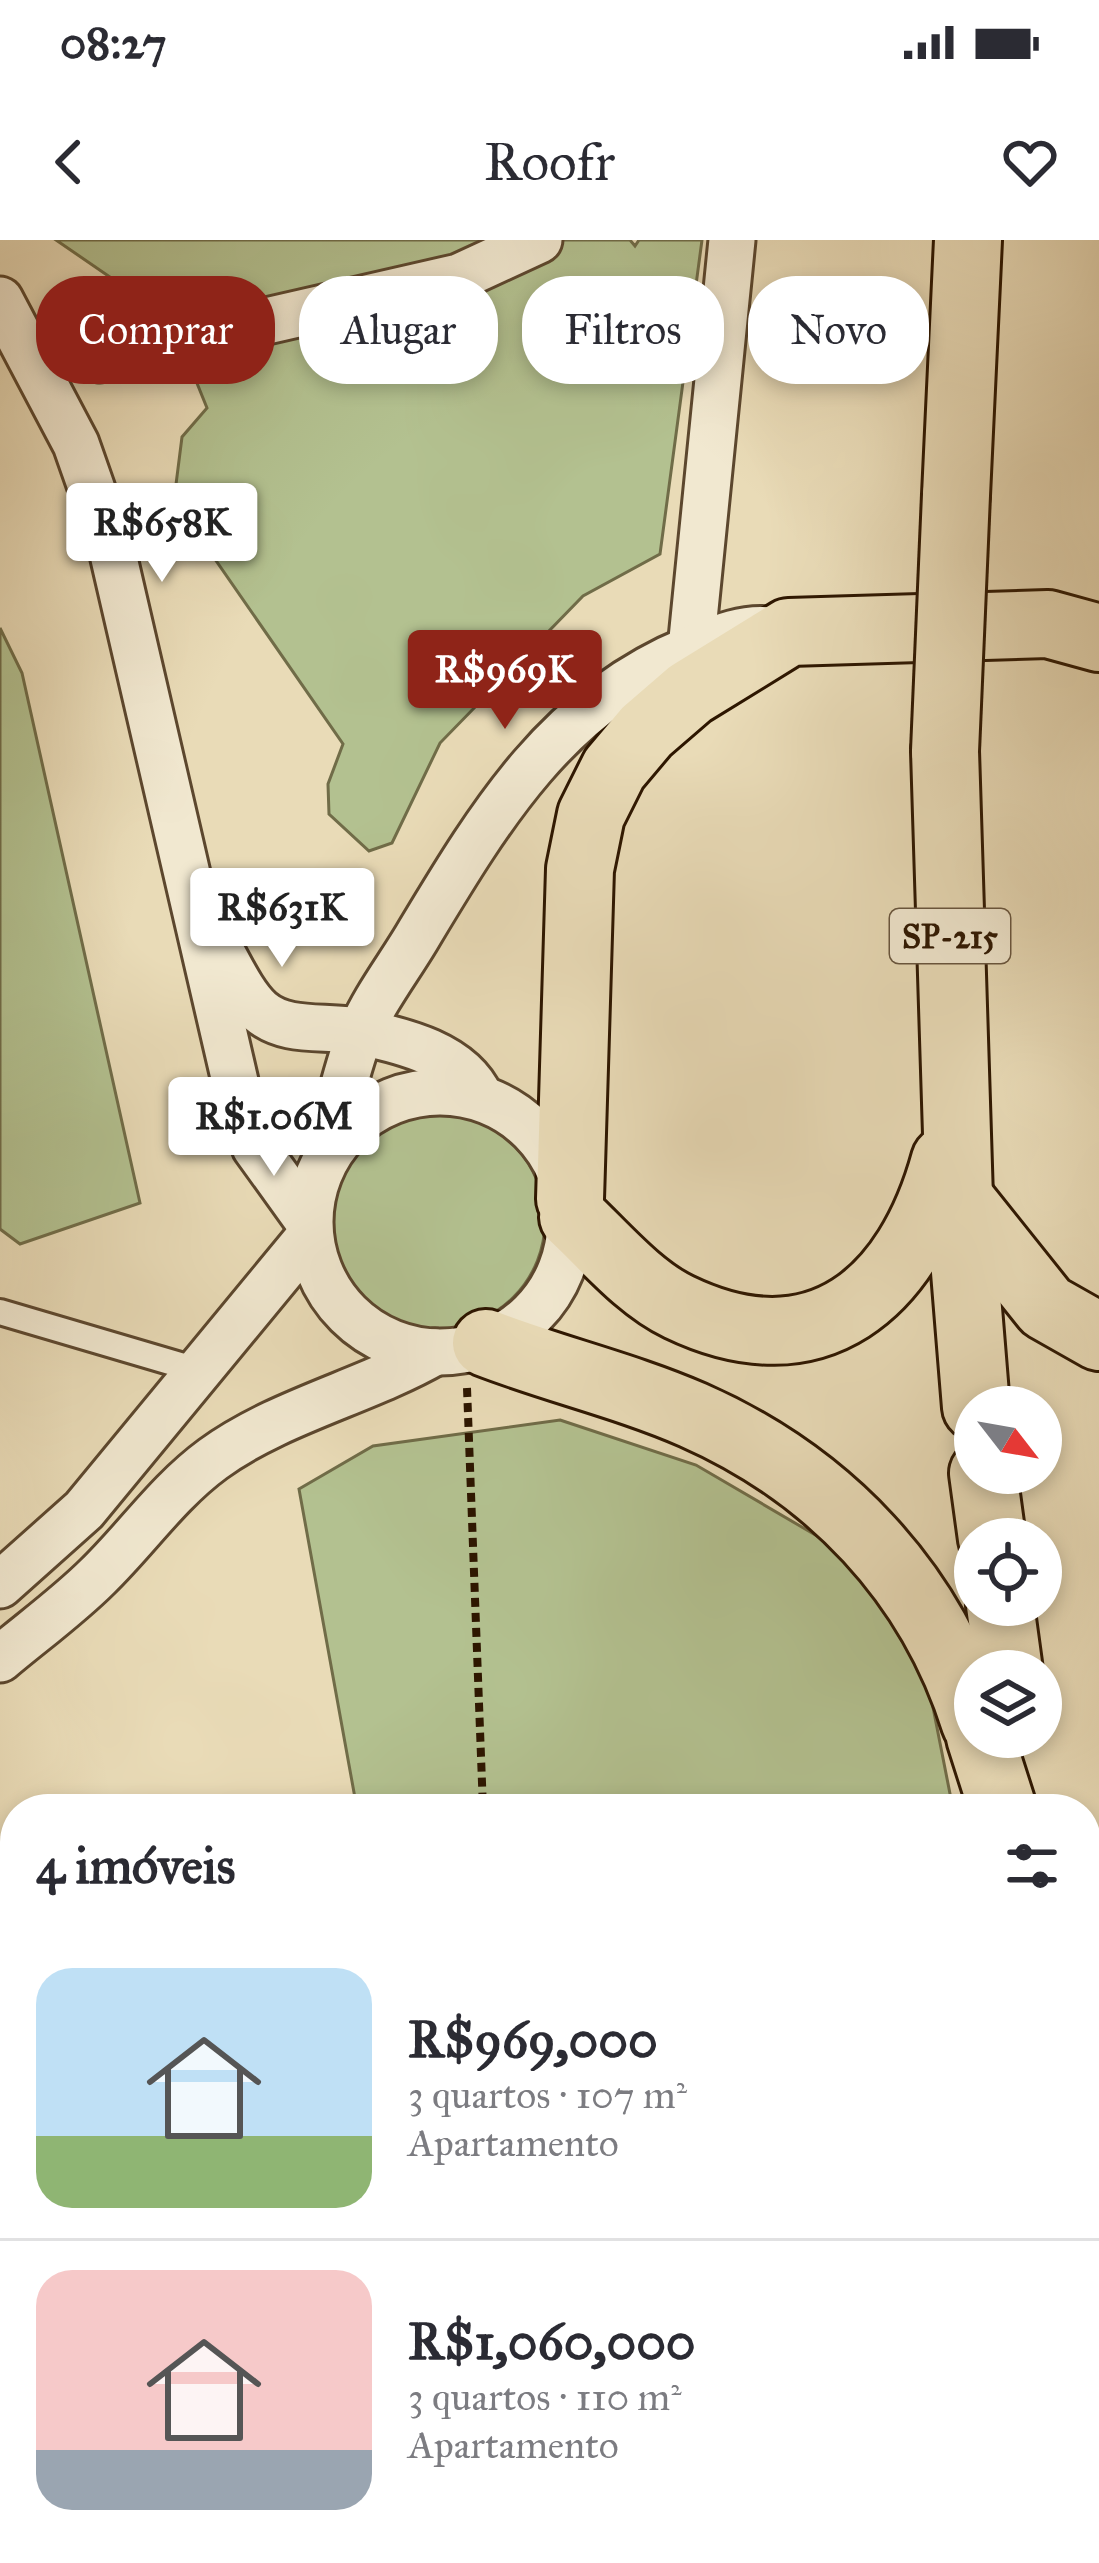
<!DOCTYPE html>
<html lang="pt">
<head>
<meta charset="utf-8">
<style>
	:root { --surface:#fff; --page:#f2f2f3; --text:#2b2b33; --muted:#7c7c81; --line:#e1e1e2; --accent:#8f2418 }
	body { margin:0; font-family:"IM FELL Great Primer",serif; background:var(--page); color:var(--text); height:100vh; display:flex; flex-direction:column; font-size:45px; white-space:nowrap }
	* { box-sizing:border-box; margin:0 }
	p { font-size:39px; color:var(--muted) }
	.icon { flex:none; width:66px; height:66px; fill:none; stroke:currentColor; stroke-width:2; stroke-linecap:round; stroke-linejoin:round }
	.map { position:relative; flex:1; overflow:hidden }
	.panel { position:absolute; left:0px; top:1554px; width:1101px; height:771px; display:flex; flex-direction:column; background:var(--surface); border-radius:48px 48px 0 0; box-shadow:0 6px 18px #0003 }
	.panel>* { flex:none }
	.guide { position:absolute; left:36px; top:36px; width:1029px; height:108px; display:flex; gap:24px }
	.needle { width:78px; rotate:121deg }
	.fabs { position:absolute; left:954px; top:1146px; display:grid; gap:24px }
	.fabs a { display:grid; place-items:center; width:108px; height:108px; border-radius:50%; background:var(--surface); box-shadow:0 6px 18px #0003; font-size:60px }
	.price { position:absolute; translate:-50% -102px; padding:0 27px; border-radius:12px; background:#fff; color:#222; font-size:39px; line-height:78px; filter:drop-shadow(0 3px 6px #0008) }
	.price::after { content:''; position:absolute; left:50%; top:72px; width:36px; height:27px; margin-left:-18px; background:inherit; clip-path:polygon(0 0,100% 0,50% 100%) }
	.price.selected { background:var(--accent); color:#fff }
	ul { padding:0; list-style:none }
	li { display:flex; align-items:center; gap:36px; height:300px; padding:0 36px }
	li+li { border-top:3px solid var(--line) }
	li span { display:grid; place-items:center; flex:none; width:336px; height:240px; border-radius:36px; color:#555 }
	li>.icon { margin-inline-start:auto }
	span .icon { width:144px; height:144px; fill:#fffc; stroke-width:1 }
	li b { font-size:51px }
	h2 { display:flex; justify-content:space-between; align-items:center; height:144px; padding:0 36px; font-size:51px }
	.tag { padding:0 42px; border-radius:48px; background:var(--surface); box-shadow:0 6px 18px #0003; font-size:42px; line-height:108px }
	.tag.selected { background:var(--accent); color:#fff }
	.status { display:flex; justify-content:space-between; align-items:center; height:84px; padding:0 60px; background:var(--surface); direction:ltr }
	.status svg { height:33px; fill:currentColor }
	header { display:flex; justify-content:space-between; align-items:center; height:156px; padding:0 36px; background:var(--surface); font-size:54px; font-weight:600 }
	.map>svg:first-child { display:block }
</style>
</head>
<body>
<div class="status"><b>08:27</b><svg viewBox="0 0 49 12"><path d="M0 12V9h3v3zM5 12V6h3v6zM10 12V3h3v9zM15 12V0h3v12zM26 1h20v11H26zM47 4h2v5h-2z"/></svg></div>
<header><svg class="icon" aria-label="back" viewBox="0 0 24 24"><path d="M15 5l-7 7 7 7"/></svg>Roofr<svg class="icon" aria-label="heart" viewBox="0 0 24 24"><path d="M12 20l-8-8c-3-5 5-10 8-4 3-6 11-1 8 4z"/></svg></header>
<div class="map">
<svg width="1099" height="2323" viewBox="0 0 1099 2323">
	<rect width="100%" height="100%" fill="#e9dbb7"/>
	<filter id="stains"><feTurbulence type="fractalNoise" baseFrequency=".00167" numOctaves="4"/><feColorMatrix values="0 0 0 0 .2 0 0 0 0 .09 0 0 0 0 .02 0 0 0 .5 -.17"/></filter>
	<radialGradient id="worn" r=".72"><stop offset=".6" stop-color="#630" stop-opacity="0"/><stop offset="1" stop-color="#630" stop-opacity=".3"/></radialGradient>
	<!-- green -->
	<g fill="#b3c190" stroke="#706c48" stroke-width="3">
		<path d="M56,0H630L635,6L639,0H702L660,314L583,356L440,503L392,603L369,611L329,574L328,544L343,504L174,260L182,197L207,168L171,79Z"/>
		<path d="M0,388L22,433L140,963L20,1004L0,989Z"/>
		<circle cx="437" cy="981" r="108"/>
		<path d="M560,1180L696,1225L853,1317L929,1447L953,1569H357L299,1249L373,1206Z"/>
		<path d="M15,1696V2310H725L719,2323H0V1700Z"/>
	</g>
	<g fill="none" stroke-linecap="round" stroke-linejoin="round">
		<defs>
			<path id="service" d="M0,1072L197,1130"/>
			<g id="minor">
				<path d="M0,60L76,204L110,301L237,850L255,907L309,982"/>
				<path d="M100,119L459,37L539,0"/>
				<path d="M691,409L732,0"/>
				<path d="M214,699C227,720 241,754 260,771C288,795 328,784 361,792C404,801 461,815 480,857"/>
				<circle cx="440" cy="982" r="130"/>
				<path d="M327,908C338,870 346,830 360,794C374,759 401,725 420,692C491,574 558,463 691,409C716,399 742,387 769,390"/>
				<path d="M0,1345L84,1270L310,996"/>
				<path d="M0,1419C32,1392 68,1366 98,1336C137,1298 168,1252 213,1219C279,1171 365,1152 435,1112"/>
			</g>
			<g id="trunk">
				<path d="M956,255L968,0"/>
				<path d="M945,511L959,958L976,1167"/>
				<path d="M959,958L1046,1067L1099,1097"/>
				<path d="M570,959L580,629L591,575L614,529L646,491L690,453L789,392L1048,384L1099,398"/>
				<path d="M573,977C605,1007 639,1048 679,1067C818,1134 909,1052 945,920"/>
				<path d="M486,1103C553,1129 627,1146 693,1175C829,1235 931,1342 975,1483"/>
				<path d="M983,1233L992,1299"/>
				<path d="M1000,1365L1009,1431"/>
				<path d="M980,1497L1003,1569"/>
				<path d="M1086,1878L1099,1943"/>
			</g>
		</defs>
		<!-- service casing -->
		<use href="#service" stroke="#5c472e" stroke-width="30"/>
		<!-- minor casing -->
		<use href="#minor" stroke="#5c472e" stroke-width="51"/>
		<!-- trunk casing -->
		<use href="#trunk" stroke="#2d1600" stroke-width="72"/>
		<!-- path -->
		<g stroke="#2d1600" stroke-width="8" stroke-dasharray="9 6" stroke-linecap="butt">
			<path d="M467,1148L483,1569"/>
			<path d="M803,2310L813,2323"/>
		</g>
		<!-- service -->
		<use href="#service" stroke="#f1e8d0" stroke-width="24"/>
		<!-- minor -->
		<use href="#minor" stroke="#f1e8d0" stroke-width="45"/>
		<!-- trunk -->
		<use href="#trunk" stroke="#e9dbb7" stroke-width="66"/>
		<defs>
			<path id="trunk-bridge" d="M945,511L956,255"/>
		</defs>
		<!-- trunk-bridge casing -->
		<use href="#trunk-bridge" stroke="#2d1600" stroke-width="72" stroke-linecap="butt"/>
		<!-- trunk-bridge -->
		<use href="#trunk-bridge" stroke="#e9dbb7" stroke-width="66"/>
	</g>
	<g text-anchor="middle" stroke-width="10" stroke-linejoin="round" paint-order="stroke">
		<!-- shield labels -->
		<rect fill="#f1e8d0" stroke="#68553e" stroke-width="3" x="890" y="669" width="120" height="54" rx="9"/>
		<g font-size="33" font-weight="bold" fill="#2d1600">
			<text x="950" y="708">SP-215</text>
		</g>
	</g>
	<rect width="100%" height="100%" filter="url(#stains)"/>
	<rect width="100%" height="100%" fill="url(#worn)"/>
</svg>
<div class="fabs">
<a><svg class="needle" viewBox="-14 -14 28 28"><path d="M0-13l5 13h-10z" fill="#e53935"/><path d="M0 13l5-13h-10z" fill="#7c7c81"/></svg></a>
<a><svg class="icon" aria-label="locate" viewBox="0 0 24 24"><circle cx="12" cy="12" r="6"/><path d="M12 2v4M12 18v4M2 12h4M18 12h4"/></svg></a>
<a><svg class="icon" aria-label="layers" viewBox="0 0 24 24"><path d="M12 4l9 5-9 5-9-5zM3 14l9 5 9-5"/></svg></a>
</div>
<b class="price" style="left:162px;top:345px">R$658K</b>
<b class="price selected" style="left:505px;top:492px">R$969K</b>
<b class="price" style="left:282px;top:730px">R$631K</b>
<b class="price" style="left:274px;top:939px">R$1.06M</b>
<div class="guide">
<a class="tag selected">Comprar</a>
<a class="tag">Alugar</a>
<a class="tag">Filtros</a>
<a class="tag">Novo</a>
</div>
<section class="panel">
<h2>4 imóveis<svg class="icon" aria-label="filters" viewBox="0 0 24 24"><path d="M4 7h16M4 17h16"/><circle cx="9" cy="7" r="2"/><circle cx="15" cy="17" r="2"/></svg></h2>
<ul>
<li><span style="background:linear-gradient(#bfe0f5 70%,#8fb573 0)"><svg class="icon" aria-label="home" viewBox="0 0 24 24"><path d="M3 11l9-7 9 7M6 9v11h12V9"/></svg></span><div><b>R$969,000</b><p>3 quartos · 107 m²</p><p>Apartamento</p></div></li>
<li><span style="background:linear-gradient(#f6c9c9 75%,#9aa5b1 0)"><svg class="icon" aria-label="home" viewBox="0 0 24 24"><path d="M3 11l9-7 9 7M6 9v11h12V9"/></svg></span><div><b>R$1,060,000</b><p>3 quartos · 110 m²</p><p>Apartamento</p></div></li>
</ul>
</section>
</div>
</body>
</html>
